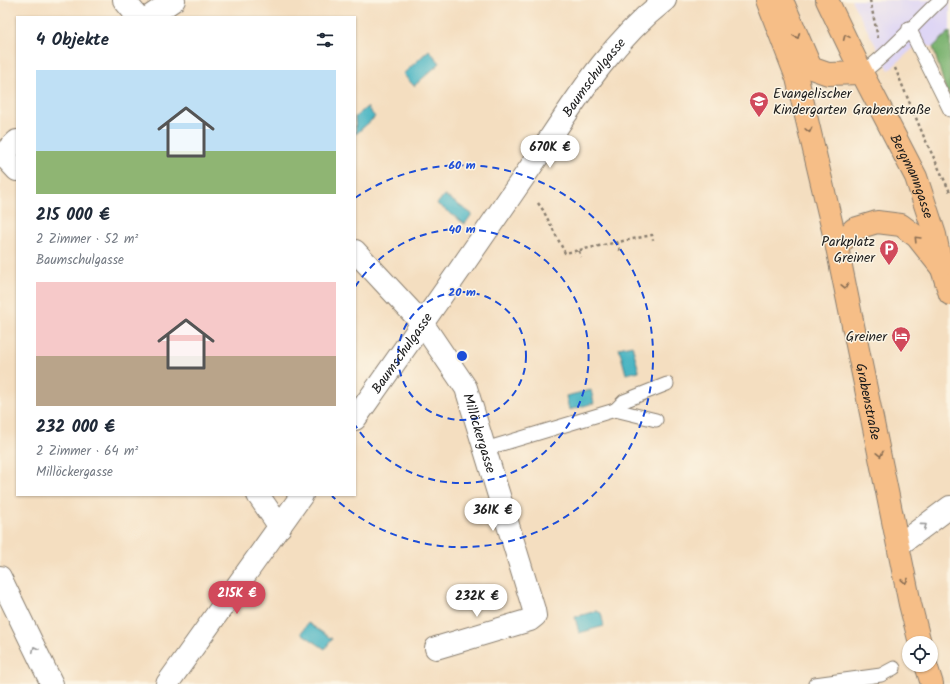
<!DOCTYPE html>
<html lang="de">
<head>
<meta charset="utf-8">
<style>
	:root { --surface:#fff; --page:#f2f2f3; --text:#1f2937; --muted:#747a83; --accent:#d1495b }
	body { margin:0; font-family:Kalam,sans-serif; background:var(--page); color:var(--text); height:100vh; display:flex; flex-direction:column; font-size:15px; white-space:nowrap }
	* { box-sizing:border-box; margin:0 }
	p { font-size:13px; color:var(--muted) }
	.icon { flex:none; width:22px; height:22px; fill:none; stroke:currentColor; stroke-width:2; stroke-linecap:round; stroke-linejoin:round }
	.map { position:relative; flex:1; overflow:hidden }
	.panel { position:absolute; left:16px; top:16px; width:340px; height:480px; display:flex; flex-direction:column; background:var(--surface); border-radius:0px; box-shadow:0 1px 3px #0004 }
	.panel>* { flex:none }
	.controls { position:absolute; left:902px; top:636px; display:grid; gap:8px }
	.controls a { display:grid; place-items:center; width:36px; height:36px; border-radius:50%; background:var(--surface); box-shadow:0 1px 3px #0004; font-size:20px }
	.price { position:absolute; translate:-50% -34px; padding:0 9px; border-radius:14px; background:#fff; color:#222; font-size:13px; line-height:26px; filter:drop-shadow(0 1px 2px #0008) }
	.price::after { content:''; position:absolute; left:50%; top:24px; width:12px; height:9px; margin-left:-6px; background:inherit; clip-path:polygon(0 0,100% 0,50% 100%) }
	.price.current { background:var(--accent); color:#fff }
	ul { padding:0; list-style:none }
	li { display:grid; align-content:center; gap:8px; height:212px; padding:0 20px }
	li span { display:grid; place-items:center; height:124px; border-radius:0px; color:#555 }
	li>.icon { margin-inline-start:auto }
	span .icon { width:72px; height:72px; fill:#fffc; stroke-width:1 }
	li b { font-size:17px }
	h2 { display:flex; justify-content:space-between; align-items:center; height:48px; padding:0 20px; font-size:17px }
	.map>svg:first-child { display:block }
</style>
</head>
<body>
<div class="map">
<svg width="950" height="684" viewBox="0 0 950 684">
	<rect width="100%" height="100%" fill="#fcf5e5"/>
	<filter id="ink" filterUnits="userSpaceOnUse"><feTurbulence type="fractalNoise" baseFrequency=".025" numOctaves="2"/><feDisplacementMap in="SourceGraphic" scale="8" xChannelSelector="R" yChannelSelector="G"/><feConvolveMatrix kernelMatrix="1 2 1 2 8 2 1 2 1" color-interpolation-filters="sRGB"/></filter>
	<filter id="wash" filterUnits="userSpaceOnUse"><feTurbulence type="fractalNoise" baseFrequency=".012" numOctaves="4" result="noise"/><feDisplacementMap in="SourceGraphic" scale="16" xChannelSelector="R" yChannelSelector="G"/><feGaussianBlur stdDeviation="0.9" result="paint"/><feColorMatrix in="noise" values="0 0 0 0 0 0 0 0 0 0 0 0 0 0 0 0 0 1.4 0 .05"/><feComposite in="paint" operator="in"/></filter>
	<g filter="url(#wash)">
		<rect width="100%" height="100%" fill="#f4dec0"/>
		<!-- built -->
		<path fill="#ded5f5" d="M851,0H950V95L946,91L933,47L918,44L889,70Z"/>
		<!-- forest -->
		<path fill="#7ab26f" stroke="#4b6746" d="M950,31V95L946,91L933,47Z"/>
		<!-- water -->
		<g fill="#46b4c2" stroke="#31686f">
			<path d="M429,50L440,63L414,86L403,74Z"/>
			<path d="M367,107L375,117L356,134L355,117Z"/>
			<path d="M444,195L472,214L465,224L437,204Z"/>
			<path d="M632,345L639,371L626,374L619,348Z"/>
			<path d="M591,390L594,403L569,410L566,396Z"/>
			<path d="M596,611L601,613L604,626L579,633L575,617Z"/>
			<path d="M308,623L332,639L325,649L301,633Z"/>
		</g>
	</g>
	<g filter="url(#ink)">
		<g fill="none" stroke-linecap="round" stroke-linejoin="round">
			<defs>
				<g id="lane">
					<path d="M909,28L950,110"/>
					<path d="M862,73C891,52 914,24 940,0"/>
					<path d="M615,410L624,401L667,384"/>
					<path d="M485,449L615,410L656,420"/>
					<path d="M815,684L881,675L894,668"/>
				</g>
				<g id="street">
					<path d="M124,0L138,17"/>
					<path d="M149,17L174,0"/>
					<path d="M3,155L17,170"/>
					<path d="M0,157L17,141"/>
					<path id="s1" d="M355,251L422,323L466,388L534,610L535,616L530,620L436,648"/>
					<path id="s2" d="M355,419C410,341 465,263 519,184C564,120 602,49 665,0"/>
					<path d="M258,495L280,527"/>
					<path d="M899,545L950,507"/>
					<path d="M0,577L52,684"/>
					<path d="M167,684L302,495"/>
				</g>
				<g id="primary">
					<path id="s3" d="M767,0L797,78L837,247L910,604L920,643"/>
					<path id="s4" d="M827,0L862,73L916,177L935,235L942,269L950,294"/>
					<path d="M784,5L811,68L828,74L862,73"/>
					<path d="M837,247L854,229L877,222L901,225L917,237L940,266"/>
					<path d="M926,665L932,684"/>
				</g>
			</defs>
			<!-- lane casing -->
			<use href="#lane" stroke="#887d6e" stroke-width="15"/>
			<!-- street casing -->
			<use href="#street" stroke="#887d6e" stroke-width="24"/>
			<!-- primary casing -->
			<use href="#primary" stroke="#887d6e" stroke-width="24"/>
			<!-- path -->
			<g stroke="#887d6e" stroke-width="2.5" stroke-dasharray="3 3" stroke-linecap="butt">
				<path d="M870,0L878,38"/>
				<path d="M895,68L924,137L950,192"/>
				<path d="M538,203L543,210L565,253L652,235L653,240"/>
				<path d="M617,242L621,253"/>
				<path d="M579,251L581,257"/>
			</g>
			<!-- lane -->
			<use href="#lane" stroke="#fff" stroke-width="13"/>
			<!-- street -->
			<use href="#street" stroke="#fff" stroke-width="22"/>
			<!-- primary -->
			<use href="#primary" stroke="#f6be87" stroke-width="22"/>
		</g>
		<!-- one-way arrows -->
		<defs><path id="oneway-chevron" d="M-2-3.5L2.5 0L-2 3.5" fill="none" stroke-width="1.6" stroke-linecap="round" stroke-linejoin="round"/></defs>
		<g stroke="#896d52">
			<use href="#oneway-chevron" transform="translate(797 36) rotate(67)"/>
			<use href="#oneway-chevron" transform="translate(846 37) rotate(-114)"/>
			<use href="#oneway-chevron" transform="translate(809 130) rotate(77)"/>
			<use href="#oneway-chevron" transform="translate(917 239) rotate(-134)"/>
			<use href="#oneway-chevron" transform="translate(845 286) rotate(78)"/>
			<use href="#oneway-chevron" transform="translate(880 454) rotate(78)"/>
			<use href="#oneway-chevron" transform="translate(905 581) rotate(79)"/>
		</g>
		<g stroke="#999">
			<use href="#oneway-chevron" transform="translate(924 526) rotate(-36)"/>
			<use href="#oneway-chevron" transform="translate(35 649) rotate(-116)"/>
		</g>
	</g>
	<!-- distance rings -->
	<g fill="none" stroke="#1d4ed8" stroke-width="2" stroke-dasharray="7 5">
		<circle cx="462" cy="356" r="64"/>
		<path d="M355 287A127 127 0 1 1 355 425"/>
		<path d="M355 198A191 191 0 1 1 332 496"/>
	</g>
	<!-- icons -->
	<defs>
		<symbol id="school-pin" viewBox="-11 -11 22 30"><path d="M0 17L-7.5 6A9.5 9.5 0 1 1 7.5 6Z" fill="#d1495b" stroke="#fcf5e5"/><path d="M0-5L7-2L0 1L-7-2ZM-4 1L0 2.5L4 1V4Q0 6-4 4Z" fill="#fff"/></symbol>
		<symbol id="parking-pin" viewBox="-11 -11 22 30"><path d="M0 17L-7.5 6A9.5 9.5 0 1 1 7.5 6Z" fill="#d1495b" stroke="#fcf5e5"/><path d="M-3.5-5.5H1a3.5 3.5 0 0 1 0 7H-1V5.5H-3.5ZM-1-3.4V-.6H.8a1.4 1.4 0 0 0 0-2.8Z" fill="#fff"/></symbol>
		<symbol id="hotel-pin" viewBox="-11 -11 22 30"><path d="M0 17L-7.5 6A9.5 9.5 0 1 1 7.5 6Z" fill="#d1495b" stroke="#fcf5e5"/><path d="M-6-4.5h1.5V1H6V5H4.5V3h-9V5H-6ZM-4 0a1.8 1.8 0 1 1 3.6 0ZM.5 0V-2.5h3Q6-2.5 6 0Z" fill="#fff"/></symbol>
	</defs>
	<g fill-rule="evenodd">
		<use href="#school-pin" x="748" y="90" width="22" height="30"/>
		<use href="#parking-pin" x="878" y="238" width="22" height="30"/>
		<use href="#hotel-pin" x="890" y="325" width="22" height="30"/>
	</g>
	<g text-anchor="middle" stroke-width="3" stroke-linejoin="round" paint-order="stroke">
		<!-- street labels -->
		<g font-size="14" fill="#1c1c1c" stroke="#fcf5e5">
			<text dy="5" stroke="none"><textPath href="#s2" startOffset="417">Baumschulgasse</textPath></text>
			<text dy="5" stroke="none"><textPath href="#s4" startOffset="196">Bergmanngasse</textPath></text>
			<text dy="5" stroke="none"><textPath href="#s2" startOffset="81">Baumschulgasse</textPath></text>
			<text dy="5" stroke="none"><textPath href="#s3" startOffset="415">Grabenstraße</textPath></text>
			<text dy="5" stroke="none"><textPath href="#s1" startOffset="224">Millöckergasse</textPath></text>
		</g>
		<!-- poi labels -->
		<g font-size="14" fill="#1c1c1c" stroke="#fcf5e5" text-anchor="end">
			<text x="773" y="98" text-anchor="start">Evangelischer<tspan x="773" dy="16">Kindergarten Grabenstraße</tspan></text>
			<text x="875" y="246">Parkplatz<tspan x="875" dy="16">Greiner</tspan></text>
			<text x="887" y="341">Greiner</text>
		</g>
	</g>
	<circle cx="462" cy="356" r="6" fill="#1d4ed8" stroke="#fcf5e5" stroke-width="2"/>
	<g font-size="12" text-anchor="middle" font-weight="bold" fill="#1d4ed8" stroke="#fcf5e5" stroke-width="3" stroke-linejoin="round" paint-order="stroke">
		<text x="462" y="169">60 m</text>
		<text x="462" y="233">40 m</text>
		<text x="462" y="296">20 m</text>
	</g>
</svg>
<div class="controls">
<a><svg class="icon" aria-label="locate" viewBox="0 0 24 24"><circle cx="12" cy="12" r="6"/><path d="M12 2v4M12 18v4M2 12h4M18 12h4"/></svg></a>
</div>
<b class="price" style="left:550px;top:169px">670K €</b>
<b class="price" style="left:493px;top:532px">361K €</b>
<b class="price current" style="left:237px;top:615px">215K €</b>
<b class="price" style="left:477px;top:618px">232K €</b>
<section class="panel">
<h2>4 Objekte<svg class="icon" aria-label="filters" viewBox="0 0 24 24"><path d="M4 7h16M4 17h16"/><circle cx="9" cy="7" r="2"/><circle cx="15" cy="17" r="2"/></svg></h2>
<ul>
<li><span style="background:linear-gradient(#bfe0f5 65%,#8fb573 0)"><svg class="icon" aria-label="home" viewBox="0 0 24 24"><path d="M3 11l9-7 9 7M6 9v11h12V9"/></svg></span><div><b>215 000 €</b><p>2 Zimmer · 52 m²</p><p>Baumschulgasse</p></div></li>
<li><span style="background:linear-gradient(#f6c9c9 60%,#b9a48a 0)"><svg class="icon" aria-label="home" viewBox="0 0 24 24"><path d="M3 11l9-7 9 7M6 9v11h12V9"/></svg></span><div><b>232 000 €</b><p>2 Zimmer · 64 m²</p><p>Millöckergasse</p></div></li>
</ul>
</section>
</div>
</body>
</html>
